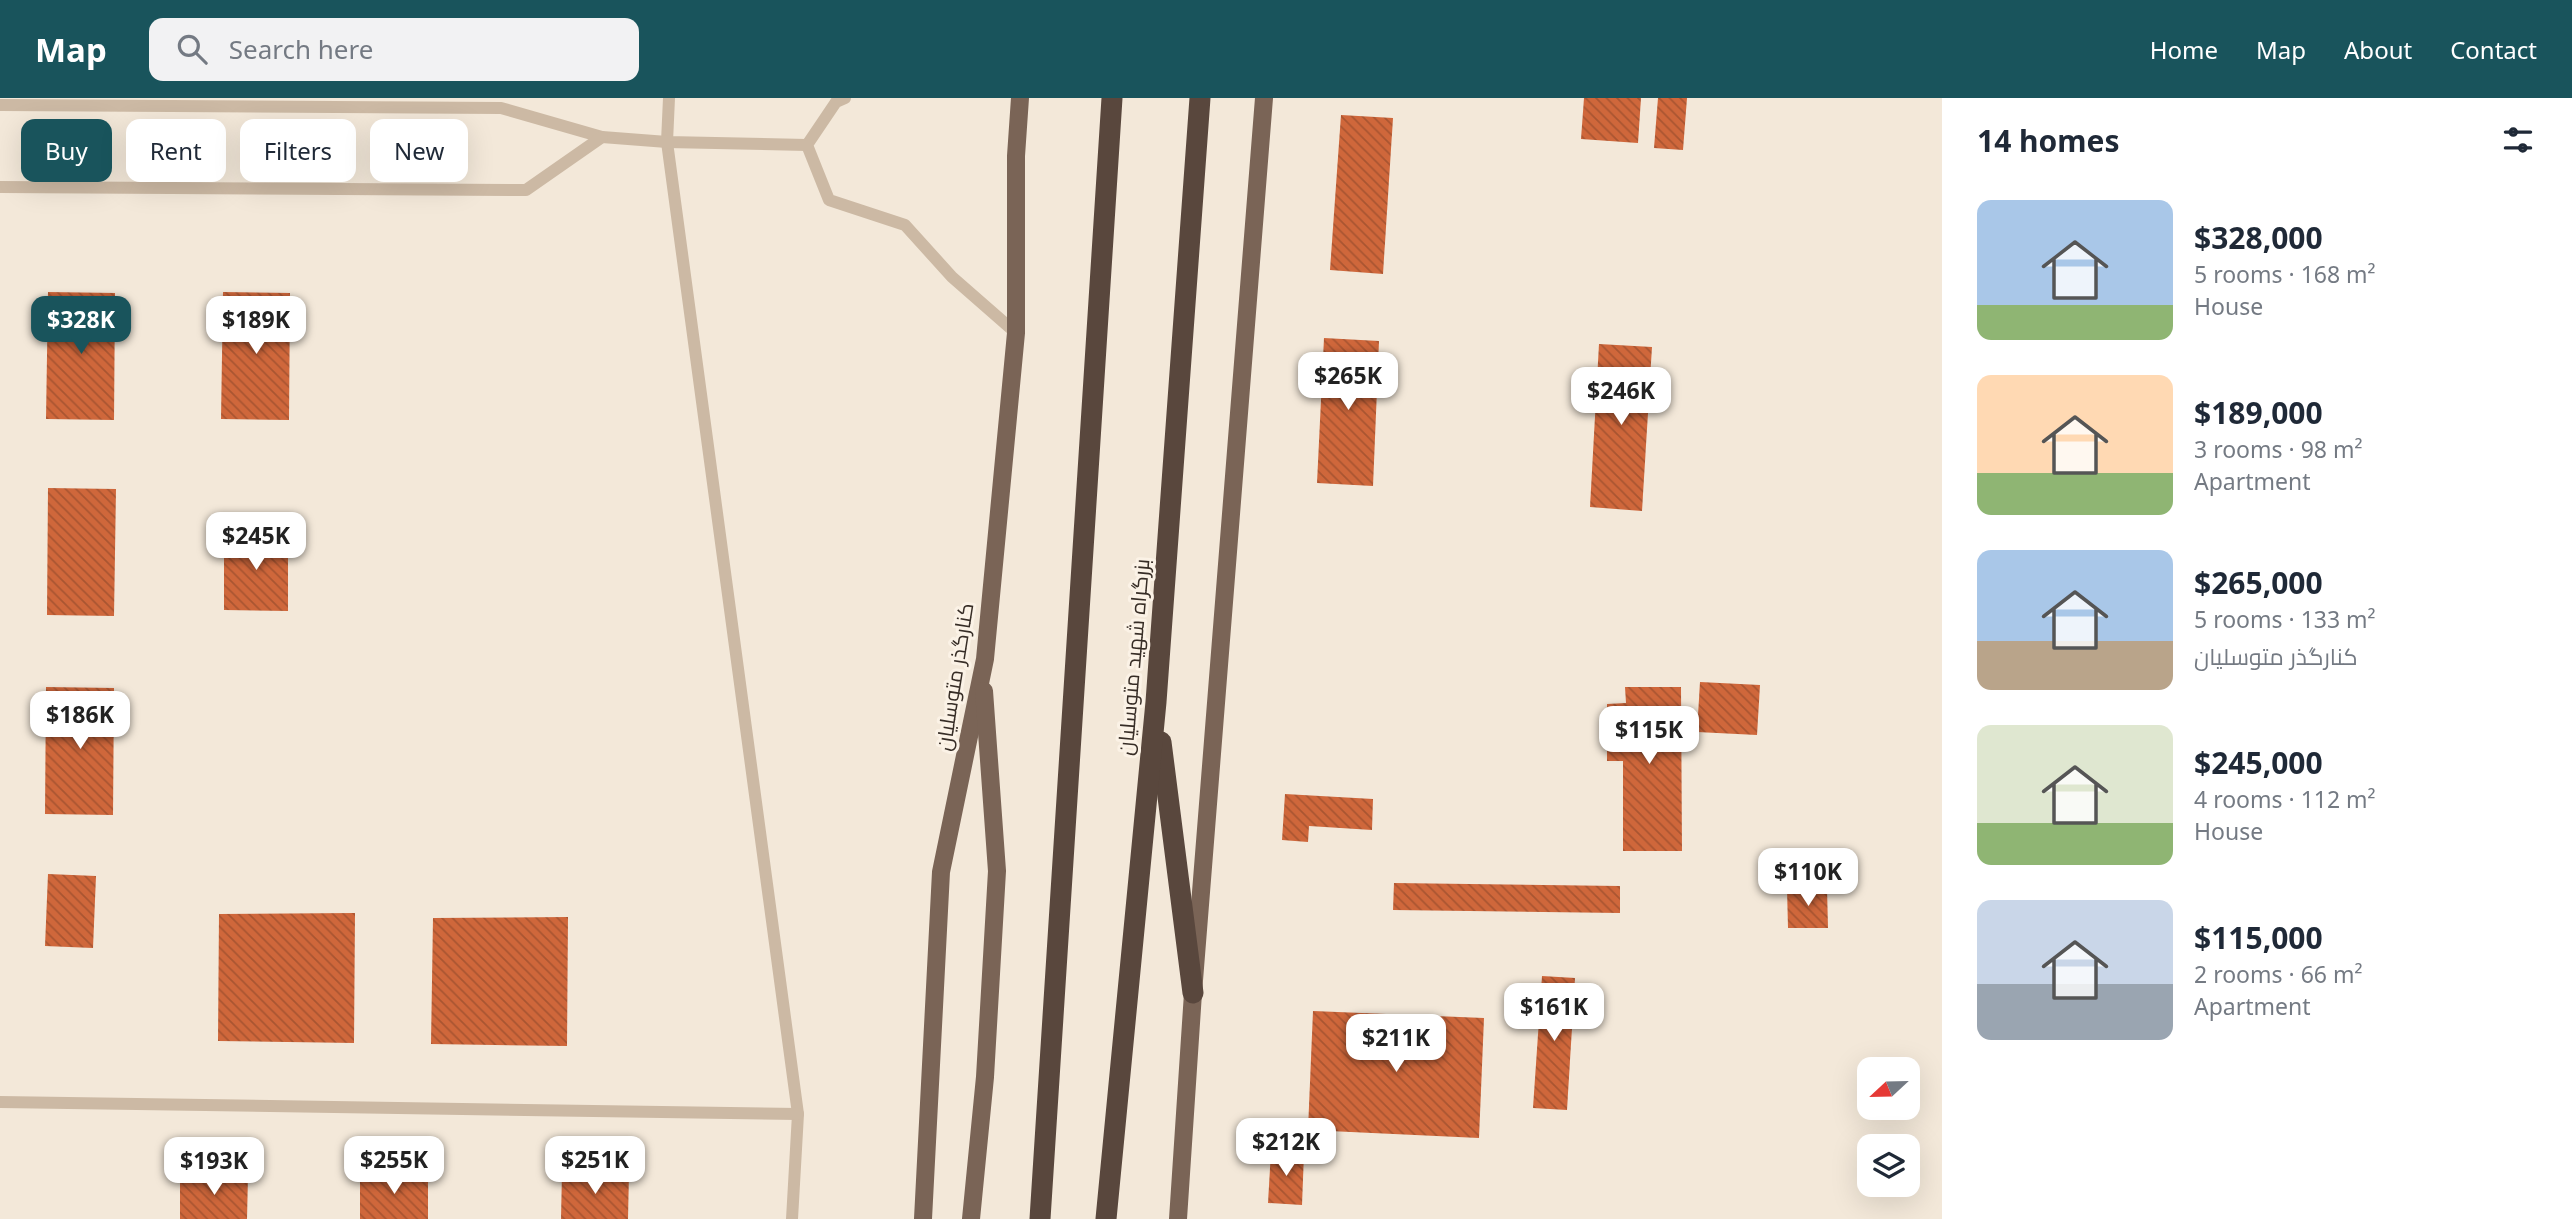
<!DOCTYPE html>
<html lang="en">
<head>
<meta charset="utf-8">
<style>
	:root { --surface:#fff; --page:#f2f2f3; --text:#1f2937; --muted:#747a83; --accent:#19545c }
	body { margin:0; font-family:"Noto Sans",Cairo,sans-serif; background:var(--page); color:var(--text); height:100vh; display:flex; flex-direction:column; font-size:26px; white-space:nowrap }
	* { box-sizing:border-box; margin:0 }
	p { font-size:23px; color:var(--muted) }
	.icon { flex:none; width:38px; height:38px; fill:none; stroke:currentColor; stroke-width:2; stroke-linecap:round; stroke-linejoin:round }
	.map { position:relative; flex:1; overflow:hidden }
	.panel { display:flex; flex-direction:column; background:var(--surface); width:630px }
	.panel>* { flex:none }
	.top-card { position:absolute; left:21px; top:21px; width:665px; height:63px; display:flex; gap:14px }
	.needle { width:46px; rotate:248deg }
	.controls { position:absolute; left:1857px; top:959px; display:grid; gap:14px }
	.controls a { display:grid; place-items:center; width:63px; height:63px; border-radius:14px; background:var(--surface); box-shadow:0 7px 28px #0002; font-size:35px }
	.price { position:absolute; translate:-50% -60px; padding:0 16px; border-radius:14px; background:#fff; color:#222; font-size:23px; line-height:46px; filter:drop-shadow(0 2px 4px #0008) }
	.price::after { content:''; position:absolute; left:50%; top:42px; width:21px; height:16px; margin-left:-10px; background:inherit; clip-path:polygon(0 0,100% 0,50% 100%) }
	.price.active { background:var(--accent); color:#fff }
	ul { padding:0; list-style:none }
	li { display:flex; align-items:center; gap:21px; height:175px; padding:0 35px }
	li span { display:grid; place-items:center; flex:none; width:196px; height:140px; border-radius:14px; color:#555 }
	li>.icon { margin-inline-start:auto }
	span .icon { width:84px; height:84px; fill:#fffc; stroke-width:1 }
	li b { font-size:30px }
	h2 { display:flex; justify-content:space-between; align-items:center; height:84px; padding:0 35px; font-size:30px }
	.pill { padding:0 24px; border-radius:14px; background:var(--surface); box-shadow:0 7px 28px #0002; font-size:24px; line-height:63px }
	.pill.active { background:var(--accent); color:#fff }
	header { display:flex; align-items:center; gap:42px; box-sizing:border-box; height:98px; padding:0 35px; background:var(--accent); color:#fff }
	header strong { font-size:33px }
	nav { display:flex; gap:38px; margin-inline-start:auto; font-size:24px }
	.search { width:490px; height:63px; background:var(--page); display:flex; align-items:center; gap:18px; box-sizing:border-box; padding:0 24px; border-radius:14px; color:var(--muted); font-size:26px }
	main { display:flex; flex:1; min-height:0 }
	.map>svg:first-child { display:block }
</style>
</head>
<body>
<header>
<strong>Map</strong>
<div class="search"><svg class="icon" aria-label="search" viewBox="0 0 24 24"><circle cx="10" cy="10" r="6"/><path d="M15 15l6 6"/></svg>Search here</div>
<nav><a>Home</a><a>Map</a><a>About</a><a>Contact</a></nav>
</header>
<main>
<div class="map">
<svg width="1942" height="1121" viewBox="0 0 1942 1121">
	<defs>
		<pattern id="building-back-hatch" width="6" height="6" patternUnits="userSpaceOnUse" patternTransform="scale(1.75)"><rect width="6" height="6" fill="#cf673b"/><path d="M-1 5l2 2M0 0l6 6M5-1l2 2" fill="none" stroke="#a95531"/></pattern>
	</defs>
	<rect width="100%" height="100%" fill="#f3e8d9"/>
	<!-- building -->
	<g fill="url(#building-back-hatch)">
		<path d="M1584,0H1641L1638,45L1581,41Z"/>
		<path d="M1658,0H1687L1683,52L1654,50Z"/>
		<path d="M1341,17L1393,20L1383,176L1330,172Z"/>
		<path d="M48,194L115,195L114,322L46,321Z"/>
		<path d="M223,194L290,195L289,322L221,321Z"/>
		<path d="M1324,240L1379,243L1373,388L1317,385Z"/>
		<path d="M1599,246L1652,249L1642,413L1590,409Z"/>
		<path d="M48,390L116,391L114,518L47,517Z"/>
		<path d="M224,435H288V513L224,512Z"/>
		<path d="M1700,584L1760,587L1757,637L1697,634Z"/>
		<path d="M46,589L114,590L113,717L45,716Z"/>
		<path d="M1625,589H1681L1682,753H1623V663H1607V606L1626,605Z"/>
		<path d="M1285,696L1373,701L1372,732L1309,728L1308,744L1282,742Z"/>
		<path d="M48,776L96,778L93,850L45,848Z"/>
		<path d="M1394,785L1620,788V815L1393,812Z"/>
		<path d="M1787,790H1827L1828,830H1788Z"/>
		<path d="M355,815L354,945L218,943L219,816Z"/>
		<path d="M568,819L567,948L431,946L433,820Z"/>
		<path d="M1542,878L1575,880L1567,1012L1533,1010Z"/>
		<path d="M1313,913L1484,920L1479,1040L1308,1032Z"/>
		<path d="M1271,1053L1304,1055L1302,1107L1268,1105Z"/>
		<path d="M562,1074H629L628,1121H561Z"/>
		<path d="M360,1075L428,1076V1121H360Z"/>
		<path d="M180,1076L248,1077L247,1121H180Z"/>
	</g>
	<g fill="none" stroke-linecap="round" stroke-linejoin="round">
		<!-- lane -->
		<g stroke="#ccb9a4" stroke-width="12">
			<path d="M669,0L667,44L798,1016L792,1121"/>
			<path d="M845,0L836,4L807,47L829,102L905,127L952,179L1016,235"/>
			<path d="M0,7L501,10L602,39L667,44L807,47"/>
			<path d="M0,89L526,92L602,39"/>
			<path d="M0,1004L798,1016"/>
		</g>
		<!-- primary -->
		<g stroke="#7a6456" stroke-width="18">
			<path d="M923,1121L941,774L985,561L1016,235V58L1020,0"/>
			<path d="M971,1121L985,979L997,773L984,593"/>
			<path d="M1178,1121L1193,895L1264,0"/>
		</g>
		<!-- highway -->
		<g stroke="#59473d" stroke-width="21">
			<path d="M1161,644L1193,895"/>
			<path d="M1040,1121L1112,0"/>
			<path d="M1106,1121L1156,604L1200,0"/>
		</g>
	</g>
	<g text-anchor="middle" stroke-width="6" stroke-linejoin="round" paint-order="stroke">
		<!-- street labels -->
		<g font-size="21" fill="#372d26" stroke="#fbf2e6">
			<text transform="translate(1134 559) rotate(-85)" y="7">بزرگراه شهید متوسلیان</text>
			<text transform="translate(955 579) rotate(-81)" y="7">کنارگذر متوسلیان</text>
		</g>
	</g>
</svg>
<div class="controls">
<a><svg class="needle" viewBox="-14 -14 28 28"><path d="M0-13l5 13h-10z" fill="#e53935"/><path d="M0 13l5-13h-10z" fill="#747a83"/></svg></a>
<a><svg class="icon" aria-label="layers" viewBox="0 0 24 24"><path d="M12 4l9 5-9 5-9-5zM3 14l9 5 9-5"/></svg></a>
</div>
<b class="price active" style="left:81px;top:258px">$328K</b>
<b class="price" style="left:256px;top:258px">$189K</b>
<b class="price" style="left:1348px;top:314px">$265K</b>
<b class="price" style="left:1621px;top:329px">$246K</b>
<b class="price" style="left:256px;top:474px">$245K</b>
<b class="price" style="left:80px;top:653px">$186K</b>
<b class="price" style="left:1649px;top:668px">$115K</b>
<b class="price" style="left:1808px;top:810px">$110K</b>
<b class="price" style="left:1554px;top:945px">$161K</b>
<b class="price" style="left:1396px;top:976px">$211K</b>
<b class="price" style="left:1286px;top:1080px">$212K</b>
<b class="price" style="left:394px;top:1098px">$255K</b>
<b class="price" style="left:595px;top:1098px">$251K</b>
<b class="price" style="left:214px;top:1099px">$193K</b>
<div class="top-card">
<a class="pill active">Buy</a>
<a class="pill">Rent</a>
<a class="pill">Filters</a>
<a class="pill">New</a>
</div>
</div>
<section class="panel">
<h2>14 homes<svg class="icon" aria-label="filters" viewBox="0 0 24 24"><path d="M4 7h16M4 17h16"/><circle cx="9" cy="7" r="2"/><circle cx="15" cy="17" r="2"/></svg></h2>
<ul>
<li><span style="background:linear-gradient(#a9c7e8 75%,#8fb573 0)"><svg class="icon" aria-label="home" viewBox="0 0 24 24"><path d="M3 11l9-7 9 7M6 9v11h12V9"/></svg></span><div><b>$328,000</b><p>5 rooms · 168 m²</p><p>House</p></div></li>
<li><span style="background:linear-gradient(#ffd9b3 70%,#8fb573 0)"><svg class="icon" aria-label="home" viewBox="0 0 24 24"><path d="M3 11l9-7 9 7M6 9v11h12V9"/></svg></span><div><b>$189,000</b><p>3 rooms · 98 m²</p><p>Apartment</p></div></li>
<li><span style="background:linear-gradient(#a9c7e8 65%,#b9a48a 0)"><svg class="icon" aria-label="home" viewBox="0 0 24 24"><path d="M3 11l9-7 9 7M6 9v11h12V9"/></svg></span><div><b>$265,000</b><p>5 rooms · 133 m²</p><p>کنارگذر متوسلیان</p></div></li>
<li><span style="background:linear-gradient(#dfe7d0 70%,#8fb573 0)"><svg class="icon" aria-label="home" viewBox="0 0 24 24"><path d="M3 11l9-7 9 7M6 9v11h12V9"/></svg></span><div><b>$245,000</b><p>4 rooms · 112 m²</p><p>House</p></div></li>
<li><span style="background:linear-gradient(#c9d6e8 60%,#9aa5b1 0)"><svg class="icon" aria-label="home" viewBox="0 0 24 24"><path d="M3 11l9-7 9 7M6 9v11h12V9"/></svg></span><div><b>$115,000</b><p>2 rooms · 66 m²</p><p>Apartment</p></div></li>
</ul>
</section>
</main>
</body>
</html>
